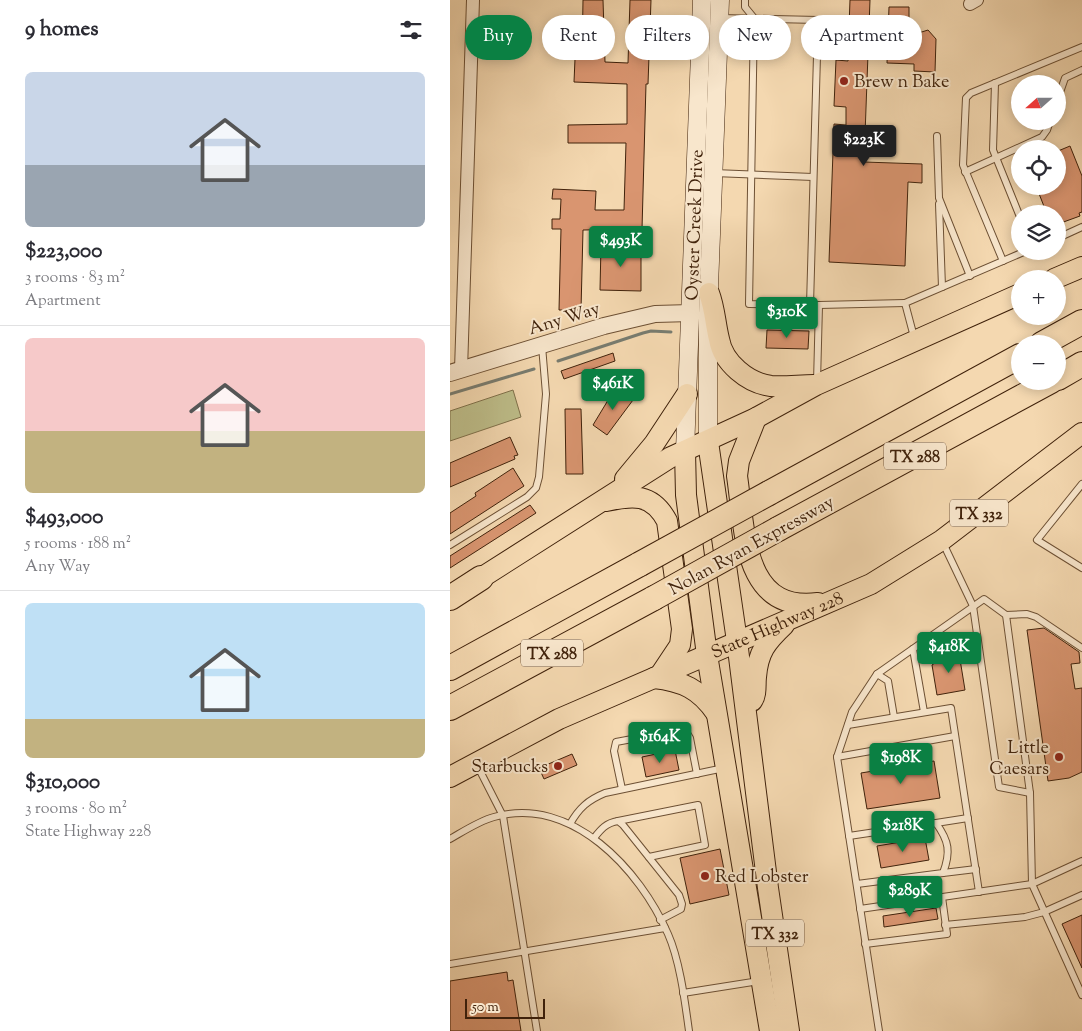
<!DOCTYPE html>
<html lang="en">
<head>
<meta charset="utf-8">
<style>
	:root { --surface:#fff; --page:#f2f2f3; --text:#2b2b33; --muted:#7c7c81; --line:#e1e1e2; --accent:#0b8043 }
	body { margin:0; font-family:"Sorts Mill Goudy",serif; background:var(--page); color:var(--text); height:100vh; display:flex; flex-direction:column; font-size:19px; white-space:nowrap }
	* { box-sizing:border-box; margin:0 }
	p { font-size:16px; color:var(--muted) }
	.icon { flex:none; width:28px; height:28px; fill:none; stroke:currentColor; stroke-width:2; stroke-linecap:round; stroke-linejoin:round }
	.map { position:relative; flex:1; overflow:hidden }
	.sheet { display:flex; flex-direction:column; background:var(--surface); width:450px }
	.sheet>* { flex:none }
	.top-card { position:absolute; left:15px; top:15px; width:475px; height:45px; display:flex; gap:10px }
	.needle { width:32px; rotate:249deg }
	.fabs { position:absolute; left:561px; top:75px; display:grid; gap:10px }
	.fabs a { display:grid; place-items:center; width:55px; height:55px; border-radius:50%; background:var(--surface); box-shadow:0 2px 12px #0003; font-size:25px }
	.scale { position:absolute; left:15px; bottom:12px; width:80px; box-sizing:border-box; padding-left:5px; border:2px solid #40220b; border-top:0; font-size:14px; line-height:18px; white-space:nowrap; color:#40220b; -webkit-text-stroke:4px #f8e6cc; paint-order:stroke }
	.price { position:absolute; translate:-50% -42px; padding:0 11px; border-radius:5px; background:var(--accent); color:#fff; font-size:16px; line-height:32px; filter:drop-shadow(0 1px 2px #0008) }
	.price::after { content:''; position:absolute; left:50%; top:30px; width:15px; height:11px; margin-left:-8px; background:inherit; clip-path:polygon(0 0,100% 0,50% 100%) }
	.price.on { background:#222; color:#fff }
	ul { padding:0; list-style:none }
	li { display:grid; align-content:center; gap:10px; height:265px; padding:0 25px }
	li+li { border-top:1px solid var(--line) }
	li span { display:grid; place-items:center; height:155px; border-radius:8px; color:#555 }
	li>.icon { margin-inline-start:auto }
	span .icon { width:90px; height:90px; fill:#fffc; stroke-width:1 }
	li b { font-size:21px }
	h2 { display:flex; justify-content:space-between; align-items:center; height:60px; padding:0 25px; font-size:21px }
	.pill { padding:0 18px; border-radius:22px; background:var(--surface); box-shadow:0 2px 12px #0003; font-size:18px; line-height:45px }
	.pill.on { background:var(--accent); color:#fff }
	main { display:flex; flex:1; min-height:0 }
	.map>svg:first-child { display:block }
</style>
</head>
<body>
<main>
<section class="sheet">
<h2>9 homes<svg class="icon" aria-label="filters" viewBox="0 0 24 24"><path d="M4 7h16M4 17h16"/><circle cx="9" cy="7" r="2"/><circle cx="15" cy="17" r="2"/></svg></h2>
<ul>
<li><span style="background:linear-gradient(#c9d6e8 60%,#9aa5b1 0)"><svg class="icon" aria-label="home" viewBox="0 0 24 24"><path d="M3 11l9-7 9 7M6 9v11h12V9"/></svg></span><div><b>$223,000</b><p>3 rooms · 83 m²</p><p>Apartment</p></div></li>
<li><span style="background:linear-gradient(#f6c9c9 60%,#c2b280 0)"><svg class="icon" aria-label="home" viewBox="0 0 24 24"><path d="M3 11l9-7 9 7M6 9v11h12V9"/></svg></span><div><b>$493,000</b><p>5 rooms · 188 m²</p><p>Any Way</p></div></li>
<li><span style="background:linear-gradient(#bfe0f5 75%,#c2b280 0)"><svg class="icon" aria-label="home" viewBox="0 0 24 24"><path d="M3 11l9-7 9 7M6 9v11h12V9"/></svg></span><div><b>$310,000</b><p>3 rooms · 80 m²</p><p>State Highway 228</p></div></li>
</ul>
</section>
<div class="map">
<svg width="632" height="1031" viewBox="0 0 632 1031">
	<rect width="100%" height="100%" fill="#f4d8b0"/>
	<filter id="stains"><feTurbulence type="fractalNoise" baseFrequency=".004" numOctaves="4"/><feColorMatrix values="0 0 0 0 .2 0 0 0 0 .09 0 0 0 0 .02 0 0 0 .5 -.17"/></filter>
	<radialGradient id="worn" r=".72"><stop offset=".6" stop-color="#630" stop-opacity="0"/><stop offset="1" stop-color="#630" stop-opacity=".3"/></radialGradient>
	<!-- green -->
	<path fill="#bebe8a" stroke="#7f704a" d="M63,390L71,417L0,441V411Z"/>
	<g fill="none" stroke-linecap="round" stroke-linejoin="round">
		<!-- stream -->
		<g stroke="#787c70" stroke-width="3">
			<path d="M108,361L193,333L201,331L221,332"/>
			<path d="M0,394L84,369"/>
		</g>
	</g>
	<!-- building -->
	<g fill="#d99570" stroke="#40220b">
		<path d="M133,0H153L155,62L178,63L180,0H201L198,84H196L192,229L133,230L131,310H109L111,229H102V219H110L111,199H102L103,189L146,191L145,210H174L176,143H118V125L177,124V84L124,82L125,59H132Z"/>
		<path d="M400,0H420L414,162L472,164V183L458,182L455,266L379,262L384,124L396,125V107L384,106L386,60L398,61V39L387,38V27H399Z"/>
		<path d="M439,7H459V36L478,30L486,39L485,72L464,71V64L437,63Z"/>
		<path d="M620,146L632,176V212L629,213L630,216L608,224V214H597L586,186H608V151Z"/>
		<path d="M151,246H191V291L150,290Z"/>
		<path d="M317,330L359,331L358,349L316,348Z"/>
		<path d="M163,353L165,361L114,379L111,371Z"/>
		<path d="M166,387L183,400L157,435L143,425Z"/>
		<path d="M115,409H131L133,474H116Z"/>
		<path d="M60,437L68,455L64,456L65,459L0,487V463Z"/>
		<path d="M63,468L74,486L0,534V513L26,496L25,493Z"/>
		<path d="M80,505L86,513L0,568V556Z"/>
		<path d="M594,628L629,652L630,663L621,664L625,689L632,688V772L619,778L598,781L577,630Z"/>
		<path d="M508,647L515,690L487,695L482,665Z"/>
		<path d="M225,750L229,770L196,777L192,757Z"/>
		<path d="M122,754L127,765L94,779L89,768Z"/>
		<path d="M484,761L490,798L417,809L411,773Z"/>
		<path d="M475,838L479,860L431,868L427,846Z"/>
		<path d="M270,849L279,895L240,904L230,858Z"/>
		<path d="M486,908L488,919L434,927L433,916Z"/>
		<path d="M632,915V968L612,924Z"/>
		<path d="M57,972L58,981L63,980L71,1031H0V981Z"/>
	</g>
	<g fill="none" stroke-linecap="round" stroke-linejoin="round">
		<defs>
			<g id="service">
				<path d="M295,0V7L304,18L299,304L369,305L367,382"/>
				<path d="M270,18L368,20L360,305"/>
				<path d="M545,83L543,150L570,217"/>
				<path d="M608,98L615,78L632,70"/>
				<path d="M487,136L489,198L520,276"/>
				<path d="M515,172L592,137L597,130L600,121"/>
				<path d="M264,173L363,177"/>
				<path d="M489,204L492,287"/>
				<path d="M608,238L632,227"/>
				<path d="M553,261L513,165L516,98L521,93L632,47"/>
				<path d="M369,305L455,303"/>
				<path d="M464,337L455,303L576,251"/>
				<path d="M632,484L587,540L632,568"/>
				<path d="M493,543L523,606L549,787L580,793"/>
				<path d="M0,545L77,497L86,488L89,477L96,394L92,346"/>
				<path d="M556,615L577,614L586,617L632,648"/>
				<path d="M463,649L474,712"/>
				<path d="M427,674L438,681L444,717"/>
				<path d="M398,725L501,708L529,892"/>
				<path d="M387,757L505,736"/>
				<path d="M27,765L53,816L87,1031"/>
				<path d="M172,789L164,751L166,742L225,731L237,733L240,738L247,774"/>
				<path d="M168,821L248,805L255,845L199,857"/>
				<path d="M486,823L518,818"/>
				<path d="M120,824C129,808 138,800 155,793L274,768"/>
				<path d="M399,836L486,823C499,841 501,852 493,873L407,884"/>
				<path d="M144,838C151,829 156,823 168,821L173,825L229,895L232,904L231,909L210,920"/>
				<path d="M0,839C14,831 29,821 44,817C122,795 190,870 218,934C230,961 235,1002 239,1031"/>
				<path d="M493,873L526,869"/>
				<path d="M410,909L582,884L632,861"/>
				<path d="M495,925L575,917L594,912L632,895"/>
				<path d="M415,944L497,934L492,897"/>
				<path d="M0,964L215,928"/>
				<path d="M233,993L309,981"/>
				<path d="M429,1031L387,757L402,712L427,674L534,599L556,615L580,793L582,884L632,995"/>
			</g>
			<g id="minor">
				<path d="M520,4L527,0"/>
				<path d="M11,370L23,0"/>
			</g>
			<path id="tertiary" d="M0,373L154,326L205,314L241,313"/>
			<g id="secondary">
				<path d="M258,442V313L270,0"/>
				<path d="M235,451L252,0"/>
			</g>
			<g id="primary">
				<path d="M604,279L632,267"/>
				<path d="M259,293C265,309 265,323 269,339C273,363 298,383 321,386C335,387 350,385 364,385"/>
				<path d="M306,418L289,461L287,476C295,528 292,613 368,603"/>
				<path d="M258,442L287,641L318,888L339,1031"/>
				<path d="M235,451L236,495L257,655L320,1031"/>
				<path d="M175,479L204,444L237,394"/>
				<path d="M156,501C183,495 202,493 217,521L232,629L230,645L210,675"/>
				<path d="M31,578L221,457L306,418L366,385L570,294"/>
				<path d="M204,678C232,681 250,689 266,713"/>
				<path d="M302,701C307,694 305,685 306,677C308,652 316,642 334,625"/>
				<path id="s1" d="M0,777L109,719L421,584L492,540L632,433"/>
			</g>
			<g id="motorway">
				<path d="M592,344L632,322"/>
				<path d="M608,378L632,364"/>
				<path d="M319,493L570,356"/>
				<path d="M328,529L601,381"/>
				<path d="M0,598L31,578"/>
				<path d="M0,668L190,564"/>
				<path d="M0,708L204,598"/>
			</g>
		</defs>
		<!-- service casing -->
		<use href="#service" stroke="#6d5034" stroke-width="8"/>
		<!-- minor casing -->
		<use href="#minor" stroke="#6d5034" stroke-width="14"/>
		<!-- tertiary casing -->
		<use href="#tertiary" stroke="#6d5034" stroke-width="18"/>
		<!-- secondary casing -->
		<use href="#secondary" stroke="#40220b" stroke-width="19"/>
		<!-- primary casing -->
		<use href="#primary" stroke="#40220b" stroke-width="22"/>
		<!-- motorway casing -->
		<use href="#motorway" stroke="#40220b" stroke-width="26"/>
		<!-- service -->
		<use href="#service" stroke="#f8e6cc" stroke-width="6"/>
		<!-- minor -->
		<use href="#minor" stroke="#f8e6cc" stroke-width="12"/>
		<!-- tertiary -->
		<use href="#tertiary" stroke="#f8e6cc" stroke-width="16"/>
		<!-- secondary -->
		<use href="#secondary" stroke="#f8e6cc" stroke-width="18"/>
		<!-- primary -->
		<use href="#primary" stroke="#f4d8b0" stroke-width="20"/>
		<!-- motorway -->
		<use href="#motorway" stroke="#f4d8b0" stroke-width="24"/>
		<defs>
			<g id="motorway-bridge">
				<path d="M190,564L319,493"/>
				<path d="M204,598L328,529"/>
			</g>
		</defs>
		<!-- motorway-bridge casing -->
		<use href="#motorway-bridge" stroke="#40220b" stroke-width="26" stroke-linecap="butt"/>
		<!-- motorway-bridge -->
		<use href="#motorway-bridge" stroke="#f4d8b0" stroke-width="24"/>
	</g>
	<!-- markers -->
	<g fill="#8f2418" stroke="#f8e6cc" stroke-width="2">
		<circle cx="394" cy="81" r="5"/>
		<circle cx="609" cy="757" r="5"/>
		<circle cx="108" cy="766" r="5"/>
		<circle cx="255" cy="876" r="5"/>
	</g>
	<g text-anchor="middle" stroke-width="4" stroke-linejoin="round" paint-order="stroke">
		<!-- shield labels -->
		<g fill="#f8e6cc" stroke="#775d45" stroke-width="1">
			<rect x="434" y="442.5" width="62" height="27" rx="4"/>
			<rect x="500" y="499.5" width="58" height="27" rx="4"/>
			<rect x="71" y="639.5" width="62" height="27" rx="4"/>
			<rect x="296" y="919.5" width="58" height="27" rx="4"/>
		</g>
		<g font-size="16" font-weight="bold" fill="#40220b">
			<text x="465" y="462">TX 288</text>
			<text x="529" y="519">TX 332</text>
			<text x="102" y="659">TX 288</text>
			<text x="325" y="939">TX 332</text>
		</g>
		<!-- poi labels -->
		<g font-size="18" fill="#40220b" stroke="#f8e6cc" text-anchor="start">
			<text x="404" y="87">Brew n Bake</text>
			<text x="599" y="753" text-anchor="end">Little<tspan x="599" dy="21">Caesars</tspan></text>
			<text x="98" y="772" text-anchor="end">Starbucks</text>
			<text x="265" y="882">Red Lobster</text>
		</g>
		<!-- street labels -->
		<g font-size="18" fill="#40220b" stroke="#f8e6cc">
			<text transform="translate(244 225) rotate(-88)" y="6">Oyster Creek Drive</text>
			<text transform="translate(114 318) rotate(-17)" y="6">Any Way</text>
			<text transform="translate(301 545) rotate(-29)" y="6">Nolan Ryan Expressway</text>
			<text dy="6" stroke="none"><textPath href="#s1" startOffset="361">State Highway 228</textPath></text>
		</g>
	</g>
	<rect width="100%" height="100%" filter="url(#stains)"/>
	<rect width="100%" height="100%" fill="url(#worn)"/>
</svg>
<div class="fabs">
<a><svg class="needle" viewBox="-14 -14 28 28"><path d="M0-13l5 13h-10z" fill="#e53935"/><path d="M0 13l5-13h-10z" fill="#7c7c81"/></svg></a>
<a><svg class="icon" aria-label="locate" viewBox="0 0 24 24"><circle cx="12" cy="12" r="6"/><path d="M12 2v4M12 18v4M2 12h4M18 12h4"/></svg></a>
<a><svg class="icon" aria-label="layers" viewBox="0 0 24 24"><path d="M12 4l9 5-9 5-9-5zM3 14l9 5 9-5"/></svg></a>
<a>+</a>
<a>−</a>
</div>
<div class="scale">50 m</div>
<b class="price on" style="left:414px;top:167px">$223K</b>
<b class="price" style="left:171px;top:268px">$493K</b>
<b class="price" style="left:337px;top:339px">$310K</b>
<b class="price" style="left:163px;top:411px">$461K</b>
<b class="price" style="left:499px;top:674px">$418K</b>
<b class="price" style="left:210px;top:764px">$164K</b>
<b class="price" style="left:451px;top:785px">$198K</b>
<b class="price" style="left:453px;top:853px">$218K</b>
<b class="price" style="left:460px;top:918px">$289K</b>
<div class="top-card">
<a class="pill on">Buy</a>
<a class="pill">Rent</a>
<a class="pill">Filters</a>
<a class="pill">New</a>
<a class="pill">Apartment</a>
</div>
</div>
</main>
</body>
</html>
